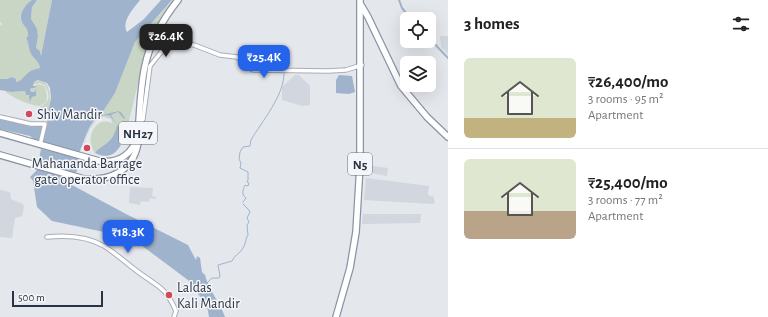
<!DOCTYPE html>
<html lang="en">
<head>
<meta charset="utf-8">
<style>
	:root { --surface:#fff; --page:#f2f2f2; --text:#222; --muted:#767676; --line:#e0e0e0; --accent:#2563eb }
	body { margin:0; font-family:"Alegreya Sans",sans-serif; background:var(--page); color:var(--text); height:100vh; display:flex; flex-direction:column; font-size:15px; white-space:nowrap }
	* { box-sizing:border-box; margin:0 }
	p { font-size:13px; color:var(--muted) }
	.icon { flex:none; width:22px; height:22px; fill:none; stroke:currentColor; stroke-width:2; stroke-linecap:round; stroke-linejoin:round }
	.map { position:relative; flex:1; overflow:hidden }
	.panel { display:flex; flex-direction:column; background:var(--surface); width:320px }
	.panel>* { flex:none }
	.fabs { position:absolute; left:400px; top:12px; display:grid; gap:8px }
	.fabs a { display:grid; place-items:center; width:36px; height:36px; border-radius:6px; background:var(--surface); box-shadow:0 4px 16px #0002; font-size:20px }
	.scale { position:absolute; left:12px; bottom:10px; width:91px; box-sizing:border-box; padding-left:4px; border:2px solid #2b3445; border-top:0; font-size:11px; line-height:14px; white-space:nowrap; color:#2b3445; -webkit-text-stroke:3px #f4f6f9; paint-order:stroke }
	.price { position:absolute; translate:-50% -34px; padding:0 9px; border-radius:8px; background:var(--accent); color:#fff; font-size:13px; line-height:26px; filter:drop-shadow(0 1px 2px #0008) }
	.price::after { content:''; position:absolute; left:50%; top:24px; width:12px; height:9px; margin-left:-6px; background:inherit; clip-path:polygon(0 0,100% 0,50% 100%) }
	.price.selected { background:#222; color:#fff }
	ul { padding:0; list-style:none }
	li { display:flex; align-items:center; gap:12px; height:100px; padding:0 16px }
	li+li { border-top:1px solid var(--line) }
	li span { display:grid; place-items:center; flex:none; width:112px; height:80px; border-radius:6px; color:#555 }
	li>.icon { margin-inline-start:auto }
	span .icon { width:48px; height:48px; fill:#fffc; stroke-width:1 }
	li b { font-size:17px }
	h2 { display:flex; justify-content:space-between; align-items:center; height:48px; padding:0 16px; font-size:17px }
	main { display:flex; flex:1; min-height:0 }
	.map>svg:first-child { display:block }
</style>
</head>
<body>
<main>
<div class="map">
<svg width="448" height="317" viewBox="0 0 448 317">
	<rect width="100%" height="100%" fill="#e4e7ec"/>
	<!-- built -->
	<g fill="#d2d6de">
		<path d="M440,36H448V54L441,47Z"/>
		<path d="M295,75H299L310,86V105L302,106L282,100V87Z"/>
		<path d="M365,165L388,168L387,176L366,172Z"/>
		<path d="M366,178L429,186L428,194L430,196H433L435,202L433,204L364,200Z"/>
		<path d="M130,187L153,188L152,196L156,197V199L150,198L149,202L141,201L140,205L129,203Z"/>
		<path d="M0,190L10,192L11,199L23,204L24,207L22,216L15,218L12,238L0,237Z"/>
		<path d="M363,214H421L420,223L362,224Z"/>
	</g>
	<!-- green -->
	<g fill="#c9d6c5">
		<path d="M0,0H32C26,6 16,14 23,24C26,28 28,29 28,36L26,38C29,43 28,48 31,54C35,59 39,61 40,68C27,71 25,81 16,82V79L12,77L7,79H0V24L2,26V24L0,22Z"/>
		<path d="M37,0H52L41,56L40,51L36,48L38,36L31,19L32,7Z"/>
		<path d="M172,1L175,2L144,59L126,133C118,131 116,121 111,115L118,112L125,118L120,111C114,110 109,116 103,115L102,113L115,93L135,42Z"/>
		<path d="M39,80L46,83C52,93 50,103 48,113L38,109C48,101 52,100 45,85L39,83L33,85L34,82Z"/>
		<path d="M38,84L45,86L47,96L46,102L40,106C31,106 10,97 4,90L16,92L25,91L26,95H30V102L32,97L36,96L34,91H31L30,89Z"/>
		<path d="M105,116H110L118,127C116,132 112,139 107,143C103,147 98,148 95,153C88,144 89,127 102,122C105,121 109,122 112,123L111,119L104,117C93,119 87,133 84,144V142C87,131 93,118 105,116Z"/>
	</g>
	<!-- water -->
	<g fill="#9fb4cc">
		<path d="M32,0H37L32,7L31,19L37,29L38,36L36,48L40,51L41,56L52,0H140C134,8 121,21 127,32L144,19L161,0H172L135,42L115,93L102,113L103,115L118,111L121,112L125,118L124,119L118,112L111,115L121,131L126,133C121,148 113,162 95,153C98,148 104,146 108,142C113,138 116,131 117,125L110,116C89,112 86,140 79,153L42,143L47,126L48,112L51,98L50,88L47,83L38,80L34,82L33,86H37L34,88H31L30,91L34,92L37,89L36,91V96L32,97L30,102L29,96L30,95H26L25,91L12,92L0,90V79H7L12,77L16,79V82C22,81 23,77 28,73C31,70 36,69 40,68C39,61 34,59 31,54C28,48 29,43 26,38L28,36C28,29 26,28 23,24C17,15 25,5 32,0Z"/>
		<path d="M339,75L352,76L355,92L349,94L336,93V80Z"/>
		<path d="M0,119L32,126L40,125L44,127L41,140H35L30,136L0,129Z"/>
		<path d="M41,149L78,158V167L72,185L126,214L188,245L196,260L197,256L200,258L202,272L205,275C208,288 220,303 225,317H209L207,306L188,280L141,245L123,236L52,221L37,207L33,181L30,177L37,170Z"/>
	</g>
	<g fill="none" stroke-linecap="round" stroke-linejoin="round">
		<!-- stream -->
		<g stroke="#9fb4cc" stroke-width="1">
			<path d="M243,202L246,198C241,195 243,189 245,185L248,186L249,183L247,182L248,180V172L240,168L241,163L239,159L240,152L243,147L250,146L251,140C262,121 285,95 284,72"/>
			<path d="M207,283L212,278H219L220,276L218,265L232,261C234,255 240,254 243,248C246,244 245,239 248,235L247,225L249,222L247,218L250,212L248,209L243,204"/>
		</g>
		<!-- canal -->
		<g stroke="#9fb4cc" stroke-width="2">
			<path d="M399,0L402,8L411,19"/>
			<path d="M429,38L448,58"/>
		</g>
		<defs>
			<g id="secondary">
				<path d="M0,117L31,124H45L40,145"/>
				<path d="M141,122L143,119L150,66L162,51L174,44L194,45L220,55L237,57L253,70L328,71L346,70L362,65"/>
				<path d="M47,237C67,235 87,236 104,246C117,254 128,265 141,274C159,287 166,288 176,311L174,317"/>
			</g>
			<g id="highway">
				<path d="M361,5L368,17L401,86L427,117L448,137"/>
				<path d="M0,133L99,161C119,164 133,154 138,135C140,112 140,88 145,66C150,42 163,19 178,0"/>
				<path d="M0,155L84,179C110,181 133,171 138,143"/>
				<path d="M336,317L350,268L356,232L360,165V0"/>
			</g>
		</defs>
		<!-- secondary casing -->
		<use href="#secondary" stroke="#a9aeb7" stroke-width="5.5"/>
		<!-- highway casing -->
		<use href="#highway" stroke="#8b94a3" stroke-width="8"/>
		<!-- secondary -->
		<use href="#secondary" stroke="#fff" stroke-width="3.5"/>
		<!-- highway -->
		<use href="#highway" stroke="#fff" stroke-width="5.5"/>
	</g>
	<!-- markers -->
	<g fill="#d1495b" stroke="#f4f6f9" stroke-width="1.5">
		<circle cx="29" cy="114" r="4"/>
		<circle cx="87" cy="148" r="4"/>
		<circle cx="169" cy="295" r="4"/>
	</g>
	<g text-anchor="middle" stroke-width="3" stroke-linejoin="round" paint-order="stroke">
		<!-- shield labels -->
		<g fill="#f4f6f9" stroke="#676e7b" stroke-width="1">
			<rect x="119" y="122" width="38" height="22" rx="3"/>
			<rect x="348" y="153" width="24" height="22" rx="3"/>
		</g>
		<g font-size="13" font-weight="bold" fill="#2b3445">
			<text x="138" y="138">NH27</text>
			<text x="360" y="169">N5</text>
		</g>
		<!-- poi labels -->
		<g font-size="14" fill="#2b3445" stroke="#f4f6f9" text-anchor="start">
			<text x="37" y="119">Shiv Mandir</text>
			<text x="87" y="168" text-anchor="middle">Mahananda Barrage<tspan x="87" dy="16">gate operator office</tspan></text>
			<text x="177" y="292">Laldas<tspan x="177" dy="16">Kali Mandir</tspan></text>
		</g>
	</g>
</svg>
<div class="fabs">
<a><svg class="icon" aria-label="locate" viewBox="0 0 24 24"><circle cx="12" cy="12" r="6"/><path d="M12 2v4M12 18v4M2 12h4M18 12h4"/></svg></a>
<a><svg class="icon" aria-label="layers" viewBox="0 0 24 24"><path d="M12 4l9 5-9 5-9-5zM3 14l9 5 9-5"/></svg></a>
</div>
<div class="scale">500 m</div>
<b class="price selected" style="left:166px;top:58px">₹26.4K</b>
<b class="price" style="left:264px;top:79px">₹25.4K</b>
<b class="price" style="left:128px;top:254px">₹18.3K</b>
</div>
<section class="panel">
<h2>3 homes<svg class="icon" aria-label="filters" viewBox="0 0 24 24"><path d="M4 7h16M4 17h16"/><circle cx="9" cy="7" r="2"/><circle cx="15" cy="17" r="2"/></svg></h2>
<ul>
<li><span style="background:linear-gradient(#dfe7d0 75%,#c2b280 0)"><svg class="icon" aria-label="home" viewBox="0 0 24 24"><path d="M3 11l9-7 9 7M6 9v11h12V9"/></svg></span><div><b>₹26,400/mo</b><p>3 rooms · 95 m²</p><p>Apartment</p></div></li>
<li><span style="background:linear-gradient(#dfe7d0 65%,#b9a48a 0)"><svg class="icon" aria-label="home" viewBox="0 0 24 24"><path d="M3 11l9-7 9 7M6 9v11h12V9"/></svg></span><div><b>₹25,400/mo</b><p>3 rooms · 77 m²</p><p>Apartment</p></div></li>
</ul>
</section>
</main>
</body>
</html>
